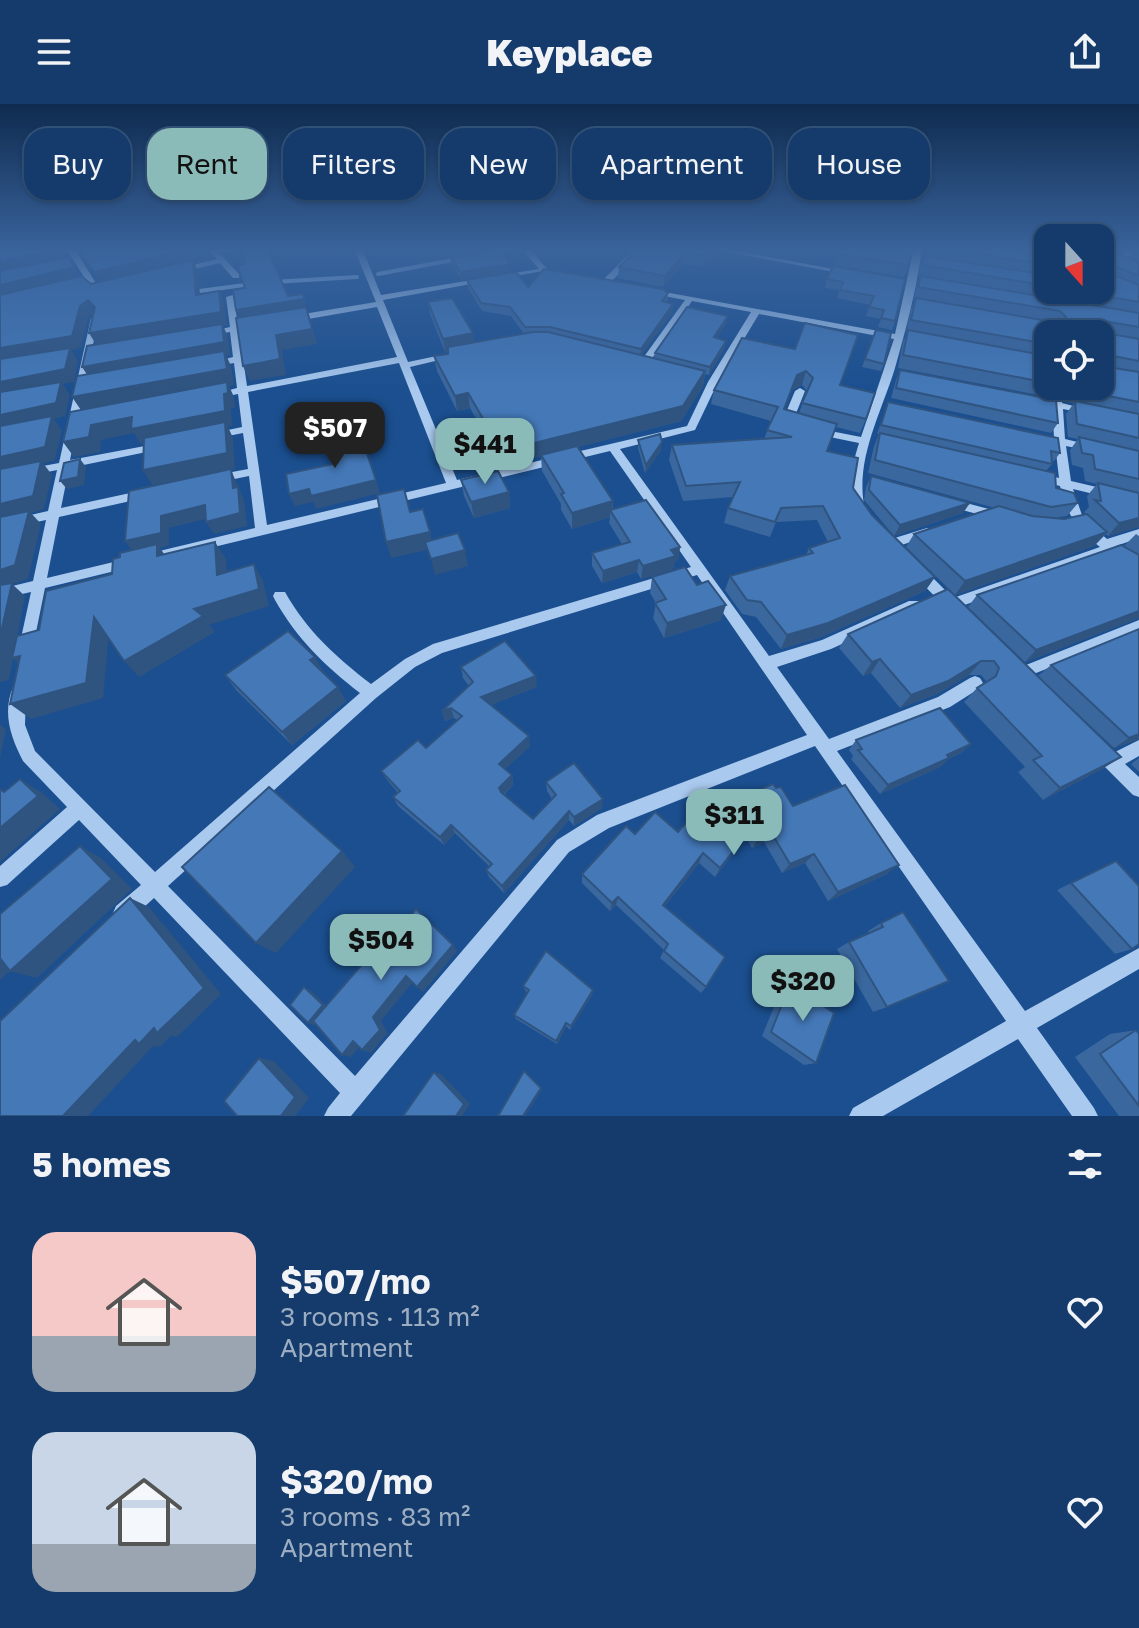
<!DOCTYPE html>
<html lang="en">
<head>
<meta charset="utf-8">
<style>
	:root { --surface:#143b6b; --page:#1d4271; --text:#f1f3f6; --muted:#9dadc1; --line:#33557e; --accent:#8bbbb9 }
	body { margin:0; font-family:"Golos Text",sans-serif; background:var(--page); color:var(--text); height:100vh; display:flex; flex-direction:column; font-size:30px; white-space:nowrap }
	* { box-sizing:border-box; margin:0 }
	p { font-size:26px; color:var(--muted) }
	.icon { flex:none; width:44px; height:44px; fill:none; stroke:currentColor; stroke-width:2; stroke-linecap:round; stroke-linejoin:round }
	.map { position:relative; height:1012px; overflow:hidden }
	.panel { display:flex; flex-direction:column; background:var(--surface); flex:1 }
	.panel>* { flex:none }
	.banner { position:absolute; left:24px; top:24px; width:1092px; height:72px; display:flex; gap:16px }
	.needle { width:52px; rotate:159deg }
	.tools { position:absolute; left:1034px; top:120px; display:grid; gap:16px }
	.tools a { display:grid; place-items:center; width:80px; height:80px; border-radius:16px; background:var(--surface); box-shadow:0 2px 6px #0004,0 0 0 2px var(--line); font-size:40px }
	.price { position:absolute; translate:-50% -68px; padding:0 18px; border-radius:16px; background:var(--accent); color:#111; font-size:26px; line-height:52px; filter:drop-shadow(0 2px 4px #0008) }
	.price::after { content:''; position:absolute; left:50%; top:48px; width:24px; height:18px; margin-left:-12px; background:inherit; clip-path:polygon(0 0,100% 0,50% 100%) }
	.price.selected { background:#222; color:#fff }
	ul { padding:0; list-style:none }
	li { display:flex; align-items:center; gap:24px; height:200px; padding:0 32px }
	li span { display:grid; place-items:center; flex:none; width:224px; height:160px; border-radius:24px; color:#555 }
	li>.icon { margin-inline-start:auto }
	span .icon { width:96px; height:96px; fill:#fffc; stroke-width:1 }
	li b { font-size:34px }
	h2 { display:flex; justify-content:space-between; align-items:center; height:96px; padding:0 32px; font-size:34px }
	.pill { padding:0 28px; border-radius:24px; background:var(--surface); box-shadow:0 2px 6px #0004,0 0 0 2px var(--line); font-size:28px; line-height:72px }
	.pill.selected { background:var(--accent); color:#111 }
	header { display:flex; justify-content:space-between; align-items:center; height:104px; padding:0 32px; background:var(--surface); font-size:36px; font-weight:800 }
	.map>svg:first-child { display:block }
</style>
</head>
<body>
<header><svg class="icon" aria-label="menu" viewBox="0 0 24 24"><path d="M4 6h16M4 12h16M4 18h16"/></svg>Keyplace<svg class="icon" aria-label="share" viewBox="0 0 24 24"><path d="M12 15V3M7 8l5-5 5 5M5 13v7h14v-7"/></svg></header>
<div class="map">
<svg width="1139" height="1012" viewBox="0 0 1139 1012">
	<rect width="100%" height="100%" fill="#1b4f8f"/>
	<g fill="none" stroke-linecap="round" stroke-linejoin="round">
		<!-- stream -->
		<g stroke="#9cc4f0" stroke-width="4">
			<path d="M494,148L516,144"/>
			<path d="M378,170L458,155"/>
			<path d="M272,178L357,173"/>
			<path d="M192,188L252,180"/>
		</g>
		<!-- minor -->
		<g fill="#a9c9ee" fill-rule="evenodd">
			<path d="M66,144H74L104,192L103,194H97Z"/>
			<path d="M207,144H245L241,146L219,149L239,170V174H233L220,159L177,169V165L217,155Z"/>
			<path d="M354,144H362L381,191L539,165L521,144H529L548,166L383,196L408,258L451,249L456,252L410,263L457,376L687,322L708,278L751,208L692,197L646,263L643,264L638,261L685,196L648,189V185L895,230L914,144H922C917,184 906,225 895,264C881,310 854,357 865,406L863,409H855C846,386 852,362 859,339L815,330L810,327L815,324L861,333L894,235L759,210L718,278L695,326L620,345L769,552L822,536L909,497H919L921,501L919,505L831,545L777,563L829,635L938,593L970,574L975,572L980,574L983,579L980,584L950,603L837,647L1025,907L1139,844V865L1037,924L1094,1004L1098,1012H1072L1018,935L883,1012H849L853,1004L1006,917L815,642L609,724L569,748L351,1012H324L328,1004L340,989L154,794L130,816L123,819L116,816L113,809L116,802L141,781L79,716L7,781L0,783V762L67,703L23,657C11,634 2,609 13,583L18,581L23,583L26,588L25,621L35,647L155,768L360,589C325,562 297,535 275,496L273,492L275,488H285C307,527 336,553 371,580L405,555L433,540L691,463L610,347L45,484L32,548L30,552L25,554L20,552L18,548L31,488L0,495V485L33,477L46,416L0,426V418L48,407L57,366L0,378V370L59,359L91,214L98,216L70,356L161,339L167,342L161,345L69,364L61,404L144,386L150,390L144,394L59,413L47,474L255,424L249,372L215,379L209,375L211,372L248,365L243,329L213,335L208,332L209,330L242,323L238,290L213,295L208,292L237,284L234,259L211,263L206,260L233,253L230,228L208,232L204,229L230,223L226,193L233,191L238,221L254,218L258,221L239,226L247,282L397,253L377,203L291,218L287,215L291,212L376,198ZM399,259L446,379L267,421L248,288ZM697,471L807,631L597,711L557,736L355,972L168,782L376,594L415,563L442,549Z"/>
			<path d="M635,144H643L609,180H603V176Z"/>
			<path d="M707,144H722L854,169L850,171Z"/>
			<path d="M1139,146V150L1100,158V154Z"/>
			<path d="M1051,282H1061L1062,299L1093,307L1088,310L1063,305L1065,335L1094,342L1096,344L1090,347L1066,342L1071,377L1139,393V401L1073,385L1083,414L1107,435L1139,425V434L1116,442L1139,457V469L1109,450L956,504H946L913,470L911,467L913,464H923L953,494L1100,443C1078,426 1066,410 1060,382L1034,376L1032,373L1038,369L1059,374L1055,340L1039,334L1044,331L1054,333L1052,303L1033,297L1038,294L1052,297Z"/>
			<path d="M800,284L805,287L793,317L796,321L795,323H787L782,318L795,287Z"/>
			<path d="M951,395L1004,409L1006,412L1000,416L947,402L945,399L947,396Z"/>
			<path d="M927,424L933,428L931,431L890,445L884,440L885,437Z"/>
			<path d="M1139,516V528L1021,575L1016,573L1013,569L1016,565Z"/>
			<path d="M1139,636V652L1125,660L1139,673V693L1133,691L1094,652L1092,647L1094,642L1100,639L1113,649Z"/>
		</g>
	</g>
	<!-- wall -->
	<g fill="#3a679d" fill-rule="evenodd">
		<path d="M482,144H507L499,145L510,167L461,175L452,161L451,154L485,148Z"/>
		<path d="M620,144H632L626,149L620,148Z"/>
		<path d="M638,144L716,149L703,163L683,159L663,183L618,174L619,163Z"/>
		<path d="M922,144H1048V186H1100V144H1139V423L1108,432L1106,430L1094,442L955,491L906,443L914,430L995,404L868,369L874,342L879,330H877L888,298L1060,349L1054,357H1052V360L1046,367L1056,384L1078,399L1067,412L1053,414L1064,415L1087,411L1084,408L1089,403L1087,392L1097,380L1085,377L1083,364L1072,361L1070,346L1078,335L1068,333L1066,310L1074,299L1065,298L1062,282H1100L1048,230V282H1056L1049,293L898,264L903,238L908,228H906L911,205L916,195H914L916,183L921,173H919L920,163L925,153H923ZM1135,144L1129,153L1111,146Z"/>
		<path d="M839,150L908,161L904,173L835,161Z"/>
		<path d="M827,175H905L895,217L892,226L878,223L881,215L866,212L870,201L837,194L840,186L825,184Z"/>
		<path d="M467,176L528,183L668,189L667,198L673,200L672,208L641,251L654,254L655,249L726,219L717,234L724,245L709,271L705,270L703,282L681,317L577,343L613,397V405L680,443L678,456L675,457L673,465L641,475L637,468L602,479L592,462V449L622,440L609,419L610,413L572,425L561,406V400L542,367L541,352L503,362L470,304L457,307L437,267L434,252L448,250V247L445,248L430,210L428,198L474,239L524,230L511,212L482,207L468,184Z"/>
		<path d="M876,226L884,260L881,267L862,263Z"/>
		<path d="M742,234L840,281L866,315L860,329L836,323L827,347L872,411L935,473L925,487L821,533L781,545L756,513L742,510L725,486L730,472L806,451L809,444L828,438L817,416L776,418L770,433L724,419L728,404L733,393L683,397L669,356L672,341L764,335L771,317L711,300L714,286ZM802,281L807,287L799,309L785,305L792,286Z"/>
		<path d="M900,266L1058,319L1051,329L891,294L896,276Z"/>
		<path d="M638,336L661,346L645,369L638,344Z"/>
		<path d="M871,372L963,409L894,432L864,396L866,383Z"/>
		<path d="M461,376L509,388L510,404L474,414L464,392Z"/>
		<path d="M1136,430L1139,432V514L1025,558L968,503L977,491L1124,442Z"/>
		<path d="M652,473L721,516L664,534L653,514L656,499L650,489Z"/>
		<path d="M948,485L1121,653L1102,665L1043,696L1018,668L1025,663L964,598L977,584L985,579L986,577L981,571H969L937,590L900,604L871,569L863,572L839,544L848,530Z"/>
		<path d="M1139,525V635L1114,644L1038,572L1051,561Z"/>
		<path d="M461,563L537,583L490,601L530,642L505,665L512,671L513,681L504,691L533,715L552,695L547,687L546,678L602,704L574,722L569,716L504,789L489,773L486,766L489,762L455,729L444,741L398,702L393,693L398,689L387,676L381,667L426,644L457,616L454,614L445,617L442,607L469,582L463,574Z"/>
		<path d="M323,567L346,597L292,641L236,586L225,571Z"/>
		<path d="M856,636L971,640L961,649L948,655L940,663L880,690L851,655L853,652L849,646Z"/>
		<path d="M1139,654V668L1131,660Z"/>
		<path d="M776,684L793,702L887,770L828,797L805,759L782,769L764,738L752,744L746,733L715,773L699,759L664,803L706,883L701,889L660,854L664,846L616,801L610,807L582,779V770L635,730L678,728L708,707Z"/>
		<path d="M1116,757L1132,845L1115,850L1057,786Z"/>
		<path d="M903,808L887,903L873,908L837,845L849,838L869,829L868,827L881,819Z"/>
		<path d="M790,880L816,959L804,961L762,932L781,886Z"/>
		<path d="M523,882L593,886L592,891L570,926L566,922L557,940L516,915L514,911L527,889L525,886Z"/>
		<path d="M1136,926L1139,930V1012H1119L1075,953L1110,930Z"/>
	</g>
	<!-- shaded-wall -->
	<g fill="#305480">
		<path d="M0,144H38L0,153Z"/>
		<path d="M63,144L70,156L0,172V158Z"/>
		<path d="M192,144H196L197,157L194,158L198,167L201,203L100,181L94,168Z"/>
		<path d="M318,144H348L349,147L320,151Z"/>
		<path d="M485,144H507L485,148Z"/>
		<path d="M713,144H717L716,149L703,163L705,152Z"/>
		<path d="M685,149L683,159L663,183L665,172Z"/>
		<path d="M510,160V167L461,175L460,168Z"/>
		<path d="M74,163L81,175L0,195V181Z"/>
		<path d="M219,187L224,199L227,221H223L227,231L230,251H226L231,262L234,281L229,282L234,293L235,304H231L232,322L228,323L233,334L235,365L231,366L244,396L247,422L214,430L206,418L240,409L153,382L143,366L226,323L141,340L134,329L101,336L100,348L74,353L63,338L91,321L132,313L225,307L83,309L72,293L90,275L82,263L97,242L89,229Z"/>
		<path d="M304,195L317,240L282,246L286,271L250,277L243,262L241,218L236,206Z"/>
		<path d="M88,196L95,209L88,214L81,244L71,246L78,257L74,278L63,280L70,291L65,312L54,315L62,326L55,356L43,359L52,371L44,405L31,409L41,420L28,475L12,480L25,492L13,554L20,552L32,570L13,555L9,576L0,578V244L80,202Z"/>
		<path d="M673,200L672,208L640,254L641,245Z"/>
		<path d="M728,212L726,219L713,241L714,233Z"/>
		<path d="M473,229L474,242L445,248L443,235Z"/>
		<path d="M726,237L724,245L709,271L710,263Z"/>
		<path d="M705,267L703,282L681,317L503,362L502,347Z"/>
		<path d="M806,267L802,281L792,286L779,319L797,271Z"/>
		<path d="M468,289L470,304L457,307L455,292Z"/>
		<path d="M662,338L661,346L645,369L646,361Z"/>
		<path d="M80,355L86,363L84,381L67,385L60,377Z"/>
		<path d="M376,376L380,389L316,405L313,398L295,402L289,390L309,385Z"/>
		<path d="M509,388L510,404L474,414L471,398Z"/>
		<path d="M613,397L612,409L610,406V413L572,425V409Z"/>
		<path d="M970,399L963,409L894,432L900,421Z"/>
		<path d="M205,401L213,413L169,424V441L160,444L169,457L134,450L125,437L161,412Z"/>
		<path d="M1139,414V423L1108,432L1119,419Z"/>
		<path d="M430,428L434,444L425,438L427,446L391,454L386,438Z"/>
		<path d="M1107,428L1094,442L955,491L965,477Z"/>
		<path d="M215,438L226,455L228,488L217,471Z"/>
		<path d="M680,443L678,456L675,457L673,465L641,475L643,462L671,446Z"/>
		<path d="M465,446L468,462L435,471L431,455Z"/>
		<path d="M639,456L637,468L602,479L603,467Z"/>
		<path d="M254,460L263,477L269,502L209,521L215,528L139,573L124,557Z"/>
		<path d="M935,473L925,487L821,533L781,545L787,531Z"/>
		<path d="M726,501L721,516L664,534L667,519Z"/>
		<path d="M1139,507V514L1025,558L1036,546Z"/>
		<path d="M94,513L109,530L103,594L31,615L10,600Z"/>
		<path d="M315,553L323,567L318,571L310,556Z"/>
		<path d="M880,555L871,569L863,572L872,558Z"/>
		<path d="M981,557L969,571L937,590L900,604L911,591Z"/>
		<path d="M536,572L537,583L483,604L481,593Z"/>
		<path d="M338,583L346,597L292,641L282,628Z"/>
		<path d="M451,604L454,614L445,617L442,607Z"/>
		<path d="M0,621L6,625L0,654Z"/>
		<path d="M1139,630V635L1114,644L1129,634Z"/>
		<path d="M529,632L530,642L501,669L499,660Z"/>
		<path d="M971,640L961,649L948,655L940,663L880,690L888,681L947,651Z"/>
		<path d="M1121,653L1102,665L1043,696L1060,684Z"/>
		<path d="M512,671L513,681L501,693L499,684Z"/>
		<path d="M20,675L42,689L60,705L0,758V724Z"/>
		<path d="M603,695L602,704L574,722V713Z"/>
		<path d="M569,707V716L504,789L502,782Z"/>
		<path d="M451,721L455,729L444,741L440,733Z"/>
		<path d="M752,723L746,733L715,773L720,764Z"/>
		<path d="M771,728L764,738L752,744L759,734Z"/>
		<path d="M80,742L101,754L132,785L37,874L10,867L0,876V849Z"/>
		<path d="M342,747L355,763L276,849L256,839Z"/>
		<path d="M703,749L699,759L659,809L663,801Z"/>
		<path d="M814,750L805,759L782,769L790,760Z"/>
		<path d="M899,761L887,770L828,797L838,788Z"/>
		<path d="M618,793L616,801L610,807L612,799Z"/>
		<path d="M130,794L149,803L221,890L177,933L171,932L160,943L153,942L88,1012H63Z"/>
		<path d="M453,841L457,847L423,888L417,883Z"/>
		<path d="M406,872L413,878L381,917L388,929L371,949L362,946L373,913Z"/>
		<path d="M304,883L310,886L328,903L314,921L308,919Z"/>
		<path d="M593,886L592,891L570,926L571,922Z"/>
		<path d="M566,919V922L557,940L556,937Z"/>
		<path d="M353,937L362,940L351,953L342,951Z"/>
		<path d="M259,954L274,957L309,994L295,1012H281Z"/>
		<path d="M434,968L441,970L470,1000L462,1012H456Z"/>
		<path d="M541,984L542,986L525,1012H523Z"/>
	</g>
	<!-- building -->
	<g fill="#4478b7" stroke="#305480" stroke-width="2">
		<path d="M20,144H63L0,158V148Z"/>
		<path d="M78,144H192V145L94,168Z"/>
		<path d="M244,144H267L288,192L303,190L304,195L236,206L233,186L245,184L238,162L245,160Z"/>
		<path d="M638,144H713L705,152L685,149L665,172L619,163Z"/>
		<path d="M841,144H913L908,161L839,150Z"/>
		<path d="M941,144H1001L1048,154V161Z"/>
		<path d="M1100,144H1106L1139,158V172L1108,159L1104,167L1139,181V198L1070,186H1100Z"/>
		<path d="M499,145L510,160L460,168L451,154Z"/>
		<path d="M925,152L1048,171V182L923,161Z"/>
		<path d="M69,153L74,163L0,181V167Z"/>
		<path d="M193,156L196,191L219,187L221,208L89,229L95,203L88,196L80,202L72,232L0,244V191L81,172L91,180Z"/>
		<path d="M833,162L905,175L895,217L881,214L884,206L869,203L874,192L840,186L843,178L827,175Z"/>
		<path d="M544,165L662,185L668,189L662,197L673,200L641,245L550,223H525L510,203L481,199L467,176L516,168L528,183Z"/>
		<path d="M921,172L1139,209V223L1109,218L1106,229L1139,235V257L1109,251L1106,254L1108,263L1139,268V298L1073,285V282H1100V230H1048V240L911,216L916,194L1059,219L1066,213L1060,207L918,183Z"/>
		<path d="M452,194L473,229L443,235L428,198Z"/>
		<path d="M306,203L312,225L276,231L280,255L243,262L236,214Z"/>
		<path d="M687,203L728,212L714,233L726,237L710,263L655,249Z"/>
		<path d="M805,219L858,231L840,281L875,289L866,315L802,299L813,274L806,267L797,271L784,305L837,320L827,347L858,354L853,384L872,411L935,473L828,519L787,531L761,498L747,496L730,472L813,449L809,444L840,434L823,402L781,404L775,418L728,404L740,378L686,382L672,341L792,333L767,326L778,303L714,286L742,234L795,245Z"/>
		<path d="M222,220L224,238L82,263L87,242Z"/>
		<path d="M876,226L891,229L884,260L865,255Z"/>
		<path d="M908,226L1048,252V279L903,251Z"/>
		<path d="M533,228H548L705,267L683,302L502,347L468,289L455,292L434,252L448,250V243Z"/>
		<path d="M70,244L65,265L0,278V255Z"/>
		<path d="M224,247L227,265L72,293L77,272Z"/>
		<path d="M900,266L1056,296L1058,319L896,284Z"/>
		<path d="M61,278L56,299L0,311V288Z"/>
		<path d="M227,278L228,289L224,290L225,307L131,325L132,313L91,321L89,333L63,338L70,308Z"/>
		<path d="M1075,297L1139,310V334L1077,320Z"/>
		<path d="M888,298L1058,334L1060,349L1051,347L1052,360L881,321Z"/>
		<path d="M52,312L45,343L0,353V322Z"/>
		<path d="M225,318L227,349L143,366L144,334Z"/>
		<path d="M880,329L1055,369L1056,384L1074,389L1078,399L1051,403L875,356Z"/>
		<path d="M660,330L662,338L646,361L638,336Z"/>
		<path d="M356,333L360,345L365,344L376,376L311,392L309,385L289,390L286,370L333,360L327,339Z"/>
		<path d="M1079,333L1139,347V375L1095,365L1093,351L1082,349Z"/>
		<path d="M577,342L613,397L572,409L561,390L564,389L541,351Z"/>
		<path d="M80,355L78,373L60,377L64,359Z"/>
		<path d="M41,357L33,392L0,400V365Z"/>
		<path d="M231,365L233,384L238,383L240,409L206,418L205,401L161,412V429L125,437L129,387Z"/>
		<path d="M498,367L509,388L471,398L461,376Z"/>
		<path d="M871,372L970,399L900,421L869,386Z"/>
		<path d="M1098,379L1139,389V414L1119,419L1095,396L1101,397Z"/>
		<path d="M404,385L410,408L423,405L430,428L386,438L377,391Z"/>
		<path d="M646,396L680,443L671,446L676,452L643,462L639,456L603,467L592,449L630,438L610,406Z"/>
		<path d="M999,402L1032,412L1064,415L1087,410L1107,428L965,477L914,430Z"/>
		<path d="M29,407L15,461L0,466V413Z"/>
		<path d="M458,429L465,446L431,455L425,438Z"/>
		<path d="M215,438L217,471L254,460L259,485L194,505L203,512L124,557L94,513L86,579L10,600L20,552L12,554L17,532L39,526L46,487L112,470L113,455L120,453V449L157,440V452Z"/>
		<path d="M1121,441L1139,451V507L1036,546L977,491Z"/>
		<path d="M685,463L697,481L708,477L726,501L667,519L655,499L666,495L652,473Z"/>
		<path d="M12,479L0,533V481Z"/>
		<path d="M948,485L1121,653L1060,684L1033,656L1042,652L977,584L996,572L999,564L994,557H981L948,577L911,591L880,555L872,558L848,530Z"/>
		<path d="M1139,525V630L1129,634L1051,561Z"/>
		<path d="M288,527L315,553L310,556L338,583L282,628L225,571Z"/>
		<path d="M505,537L536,572L481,593L529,632L499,660L512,671L499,684L501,688L533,715L556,691L546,678L574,659L603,695L574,713L569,707L502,782L486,766L492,760L451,721L440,733L393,693L400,687L381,667L418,636L426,644L462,612L451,604L442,607L473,578L461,563Z"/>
		<path d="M940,604L971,640L947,651L949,654L888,681L858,646L862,645L856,636Z"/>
		<path d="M20,675L38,692L0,724V685L4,688Z"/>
		<path d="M773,680L776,684L781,683L793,702L845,681L899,761L838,788L814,750L790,760L771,728L759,734L752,723L720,764L703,749L663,801L725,853L706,883L664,847L668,840L618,793L612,799L582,770L626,722L635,730L655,708L678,728L701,701L708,707Z"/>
		<path d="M269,683L342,747L256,839L182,763Z"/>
		<path d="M80,742L112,775L10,867L0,854V810Z"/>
		<path d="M1116,757L1139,782V840L1132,845L1071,779Z"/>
		<path d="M130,794L204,884L157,929L154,924L139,940L135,936L63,1012H0V917Z"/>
		<path d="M416,805L453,841L417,883L406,872L373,913L380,926L362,946L353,937L342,951L313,917L371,850L375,854Z"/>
		<path d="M903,808L949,877L887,903L849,838L883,823L881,819Z"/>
		<path d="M546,847L593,886L571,922L566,919L556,937L514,911L529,886L523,882Z"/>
		<path d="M790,880L834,909L816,959L771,928Z"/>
		<path d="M304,883L323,901L308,919L290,901Z"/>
		<path d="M1136,926L1139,930V1002L1100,950Z"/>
		<path d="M259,954L295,993L281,1012H237L224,997Z"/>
		<path d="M524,967L541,984L523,1012H498Z"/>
		<path d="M434,968L464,1000L456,1012H403Z"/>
	</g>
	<!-- sky -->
	<linearGradient id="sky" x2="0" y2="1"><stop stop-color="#0f2b4f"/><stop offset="0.51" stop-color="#39639b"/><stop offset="1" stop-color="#39639b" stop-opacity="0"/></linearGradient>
	<rect width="1139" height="285" fill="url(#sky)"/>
</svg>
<div class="tools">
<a><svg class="needle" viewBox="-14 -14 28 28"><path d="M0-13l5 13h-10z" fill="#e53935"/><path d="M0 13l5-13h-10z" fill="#9dadc1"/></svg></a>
<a><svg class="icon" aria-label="locate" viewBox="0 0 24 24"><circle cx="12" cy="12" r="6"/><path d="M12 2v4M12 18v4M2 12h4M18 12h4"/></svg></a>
</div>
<b class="price selected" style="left:335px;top:366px">$507</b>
<b class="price" style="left:485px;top:382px">$441</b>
<b class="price" style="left:734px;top:753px">$311</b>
<b class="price" style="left:381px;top:878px">$504</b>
<b class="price" style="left:803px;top:919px">$320</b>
<div class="banner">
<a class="pill">Buy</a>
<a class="pill selected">Rent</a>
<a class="pill">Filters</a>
<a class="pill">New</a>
<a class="pill">Apartment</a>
<a class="pill">House</a>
</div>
</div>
<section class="panel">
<h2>5 homes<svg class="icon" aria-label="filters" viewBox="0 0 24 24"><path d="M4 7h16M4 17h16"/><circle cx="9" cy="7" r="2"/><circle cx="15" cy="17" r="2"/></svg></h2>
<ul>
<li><span style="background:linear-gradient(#f6c9c9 65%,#9aa5b1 0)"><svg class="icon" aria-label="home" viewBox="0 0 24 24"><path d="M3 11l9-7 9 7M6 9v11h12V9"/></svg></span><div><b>$507/mo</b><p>3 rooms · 113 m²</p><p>Apartment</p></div><svg class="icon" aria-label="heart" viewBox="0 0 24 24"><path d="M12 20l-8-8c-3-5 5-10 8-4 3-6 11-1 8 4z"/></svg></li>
<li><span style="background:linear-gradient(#c9d6e8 70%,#9aa5b1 0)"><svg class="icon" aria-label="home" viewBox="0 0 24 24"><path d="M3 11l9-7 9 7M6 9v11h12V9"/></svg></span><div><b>$320/mo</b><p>3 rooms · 83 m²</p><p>Apartment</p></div><svg class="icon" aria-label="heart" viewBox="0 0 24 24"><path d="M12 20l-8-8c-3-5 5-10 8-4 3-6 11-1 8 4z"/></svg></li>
</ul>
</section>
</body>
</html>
